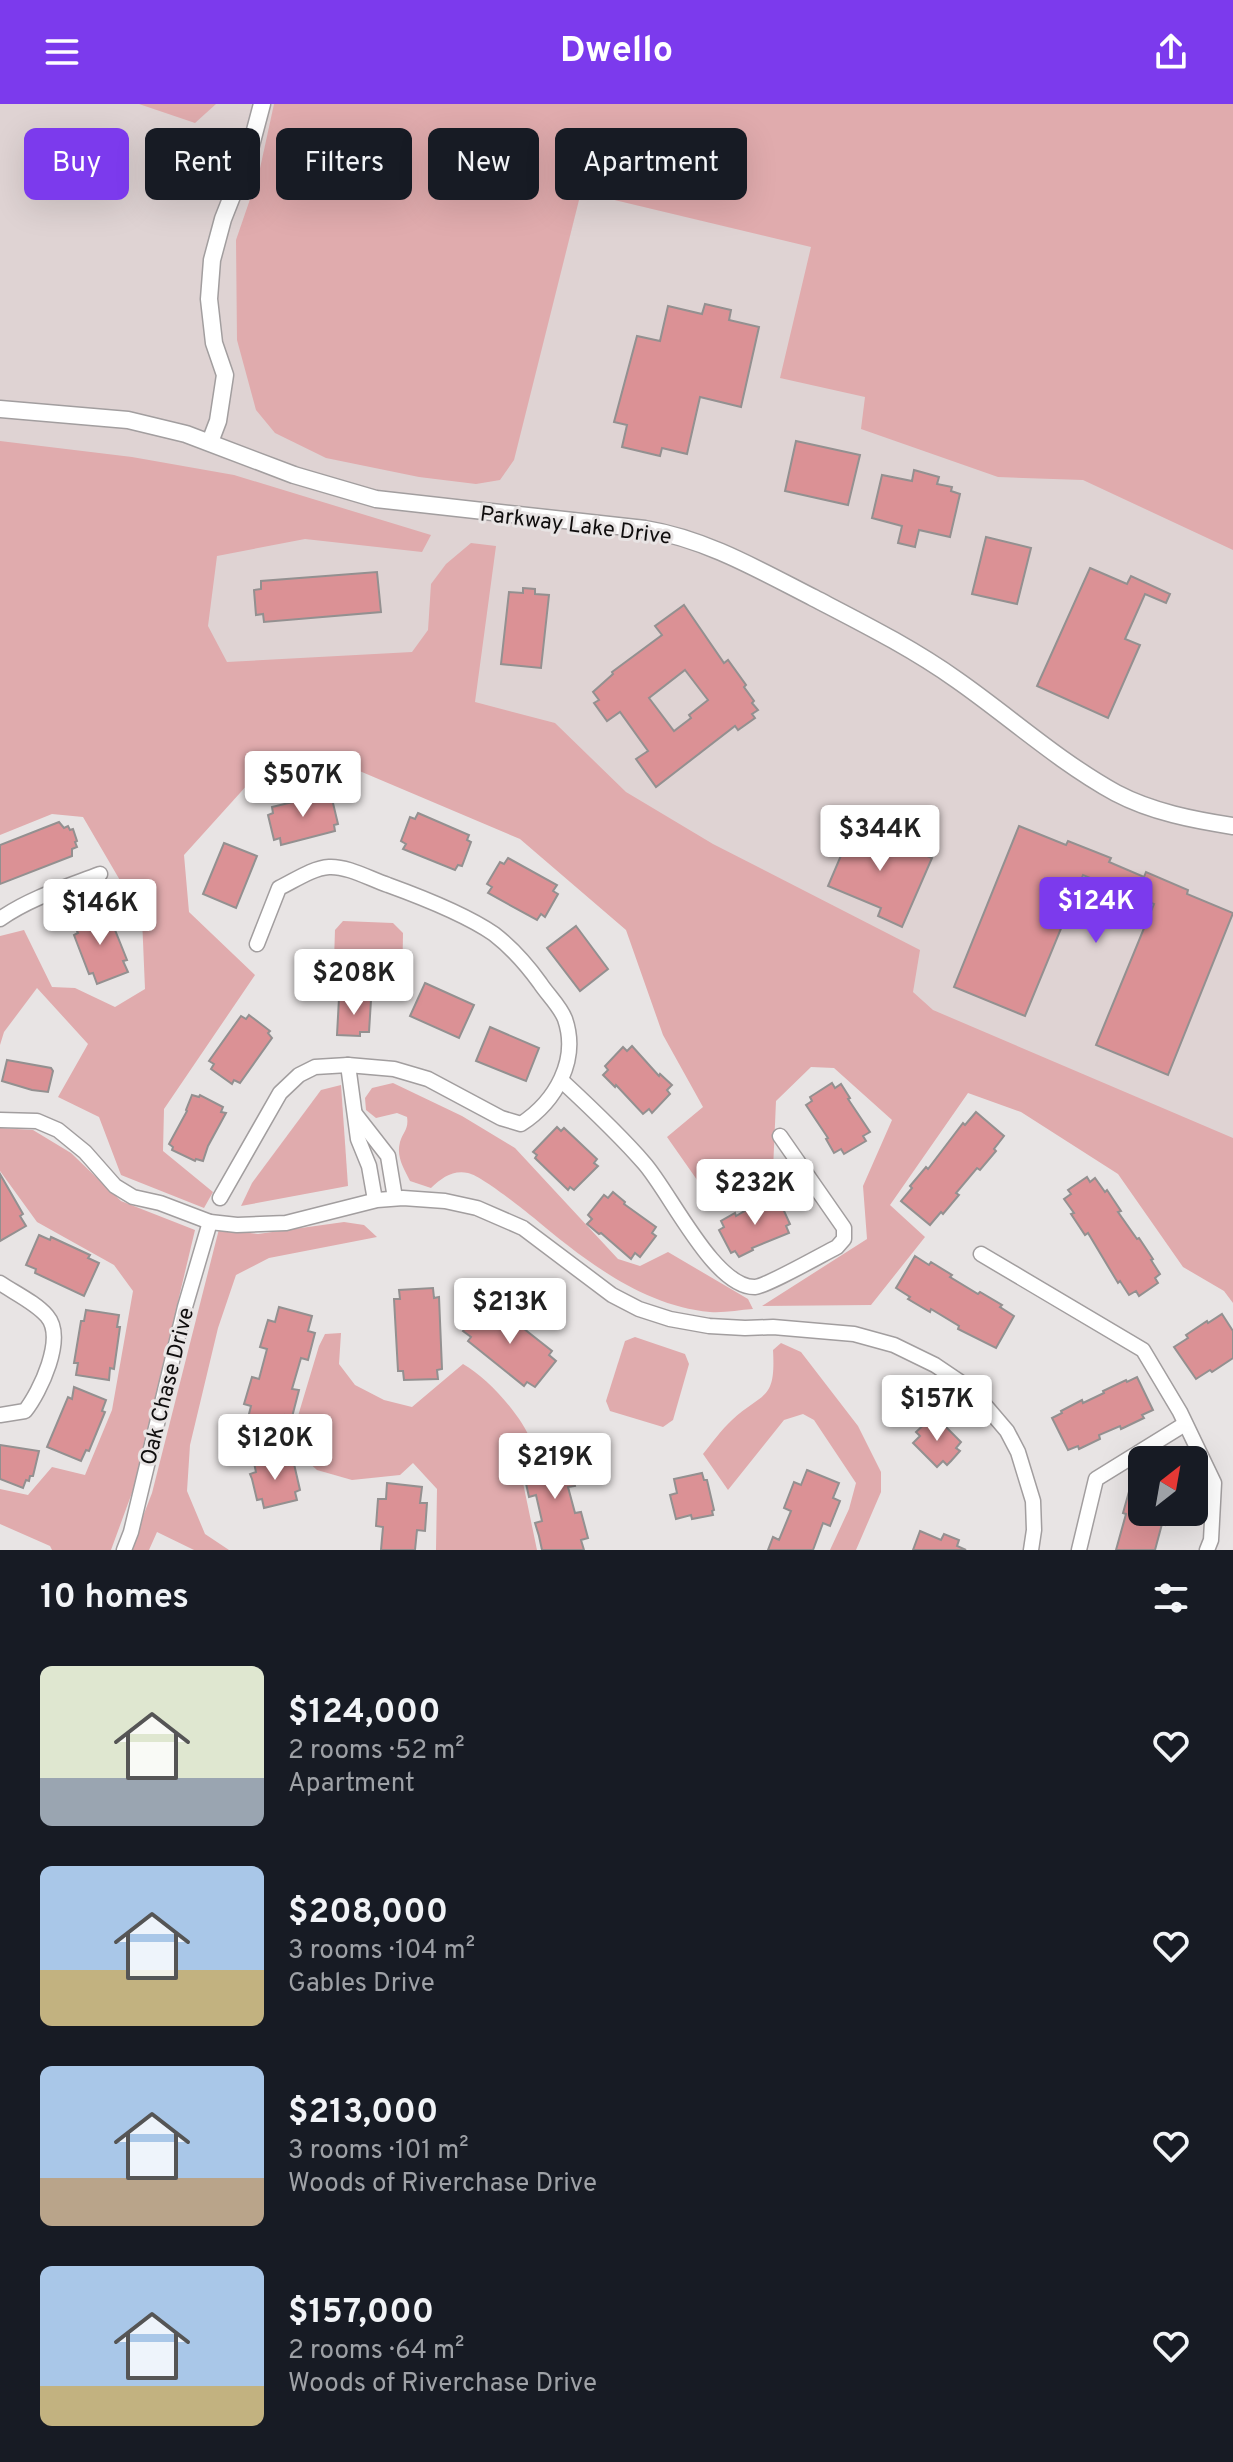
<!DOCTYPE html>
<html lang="en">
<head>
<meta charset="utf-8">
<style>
	:root { --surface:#171b24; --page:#242831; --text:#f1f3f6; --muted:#9ea1a6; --accent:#7c3aed }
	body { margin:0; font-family:Overpass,sans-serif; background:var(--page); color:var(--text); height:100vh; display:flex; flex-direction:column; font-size:30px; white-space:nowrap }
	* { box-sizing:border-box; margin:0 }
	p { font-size:26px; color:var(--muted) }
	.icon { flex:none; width:44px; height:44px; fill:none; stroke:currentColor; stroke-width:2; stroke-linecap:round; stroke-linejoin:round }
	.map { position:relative; height:1446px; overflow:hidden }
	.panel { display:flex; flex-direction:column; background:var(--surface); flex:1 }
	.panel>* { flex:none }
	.top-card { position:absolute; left:24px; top:24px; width:800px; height:72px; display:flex; gap:16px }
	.needle { width:52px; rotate:31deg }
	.tools { position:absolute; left:1128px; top:1342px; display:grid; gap:16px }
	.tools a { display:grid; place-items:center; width:80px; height:80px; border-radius:12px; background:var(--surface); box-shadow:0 8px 32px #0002; font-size:40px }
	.price { position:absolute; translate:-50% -68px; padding:0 18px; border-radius:8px; background:#fff; color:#222; font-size:26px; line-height:52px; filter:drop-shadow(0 2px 4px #0008) }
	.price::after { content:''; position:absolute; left:50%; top:48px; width:24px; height:18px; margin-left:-12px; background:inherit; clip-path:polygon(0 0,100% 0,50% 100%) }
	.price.on { background:var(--accent); color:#fff }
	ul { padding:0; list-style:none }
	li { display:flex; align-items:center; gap:24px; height:200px; padding:0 40px }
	li span { display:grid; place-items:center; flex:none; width:224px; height:160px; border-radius:12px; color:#555 }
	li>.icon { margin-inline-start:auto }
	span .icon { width:96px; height:96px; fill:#fffc; stroke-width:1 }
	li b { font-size:34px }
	h2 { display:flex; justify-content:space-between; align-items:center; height:96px; padding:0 40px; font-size:34px }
	.pill { padding:0 28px; border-radius:12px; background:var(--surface); box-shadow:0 8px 32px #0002; font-size:28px; line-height:72px }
	.pill.on { background:var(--accent); color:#fff }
	header { display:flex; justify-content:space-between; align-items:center; height:104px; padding:0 40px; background:var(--accent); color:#fff; font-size:36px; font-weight:700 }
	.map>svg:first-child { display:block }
</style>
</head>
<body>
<header><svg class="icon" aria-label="menu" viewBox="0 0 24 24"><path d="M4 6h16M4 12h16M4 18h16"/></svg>Dwello<svg class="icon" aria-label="share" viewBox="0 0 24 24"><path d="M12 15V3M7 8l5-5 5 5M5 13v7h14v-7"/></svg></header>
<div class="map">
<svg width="1233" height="1446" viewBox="0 0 1233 1446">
	<rect width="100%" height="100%" fill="#e8e4e4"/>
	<!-- built -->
	<path fill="#dfd3d3" d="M0,0H1233V1124L380,619L0,554Z"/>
	<!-- green -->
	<g fill="#e0abad">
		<path d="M139,0H216L195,19Z"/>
		<path d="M274,0H1233V446L1083,376L998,373L861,325L865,293L780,274L811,143L581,88L514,356L500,376L476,380L419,373L326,354L275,329L256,306L237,236L236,136L259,69Z"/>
		<path d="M0,337L132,353L234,371L431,431L422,448L305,435L217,452L208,522L227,558L412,548L428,526L431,480L446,460L471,439L496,442L475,598L555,619L626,688L713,740L920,846L913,888L933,906L1233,1034V1199L1224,1187L1183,1163L1118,1070L1021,1008L968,989L890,1101L925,1133L871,1201L762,1202L867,1135L863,1082L892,1016L834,964L811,963L776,997L773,1066L709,1093L667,1033L703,1003L663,931L626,826L520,735L343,660L267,659L184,751L189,808L255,871L164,1005L163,1047L213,1088L204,1104L121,1071L99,1013L58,993L88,940L37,884L4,928L0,941V832L24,826L52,883L75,884L115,903L145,885L142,814L83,713L52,710L0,731Z"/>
		<path d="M343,817L393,819L403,829L402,887L395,897L339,894L333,888L335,826Z"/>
		<path d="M393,979L462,1012L515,1044L618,1155L640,1162L668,1148L748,1195L753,1205C739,1206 724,1209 710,1208C643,1202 584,1156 534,1114C521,1104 482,1072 468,1069C452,1066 442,1074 431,1084L410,1077C404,1065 396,1053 400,1038C403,1028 409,1025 407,1013L397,1009L376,1014L366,1006L365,994L372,984Z"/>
		<path d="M341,981L348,1082L241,1102L252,1079L321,986Z"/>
		<path d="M0,1024L33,1026L71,1049L121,1097L195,1126L133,1386L111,1446H52L50,1442L0,1420V1385L28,1391L52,1363L85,1371L112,1306L133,1187L114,1161L37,1118L0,1067Z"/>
		<path d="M344,1118L364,1121L377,1133L269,1154L236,1171L218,1224L190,1341L187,1387L205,1430L229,1446H194L157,1428L149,1446H130L152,1389L219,1125L258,1130Z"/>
		<path d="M341,1229L339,1260L355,1281L384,1296L412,1303L463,1260C488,1274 522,1312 532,1339L517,1350L537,1446H436L437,1385L413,1359L400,1371L352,1376L317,1366L295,1346V1322L319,1242L325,1230Z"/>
		<path d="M635,1233L685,1250L689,1260L673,1316L663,1323L610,1307L606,1297L625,1237Z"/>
		<path d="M781,1239L801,1248L858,1322L881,1368V1388L856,1446H830L849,1405L856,1379L814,1316L803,1310L784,1316L728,1386L703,1350C712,1339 721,1326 732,1316C763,1287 776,1298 773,1246Z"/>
	</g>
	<!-- building -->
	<g fill="#db9195" stroke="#939090" stroke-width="2" fill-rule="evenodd">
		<path d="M705,200L731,206L729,216L759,223L741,303L700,293L687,350L662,344L660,352L622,343L627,321L614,318L637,232L660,237L668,202L702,210Z"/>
		<path d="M796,337L860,351L848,401L785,387Z"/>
		<path d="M914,366L939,373L937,380L952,383L951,387L960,390L950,433L919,426L915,443L898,439L902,422L872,414L882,371L912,377Z"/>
		<path d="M986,433L1031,444L1017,500L972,490Z"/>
		<path d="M1090,464L1127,480L1131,472L1170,490L1166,499L1145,490L1125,535L1140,541L1108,614L1037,582Z"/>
		<path d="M377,468L381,508L264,518L263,510L256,511L254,486L261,485V477Z"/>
		<path d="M523,484L535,485V490L549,491L541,564L501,560L509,488L523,489Z"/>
		<path d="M684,501L724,559L728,556L746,581L744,583L754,597L752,599L758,606L752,610L755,614L738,626L735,622L656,683L636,655L648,647L620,608L607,617L594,599L599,596L593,588L613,570L612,568L662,531L655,522ZM685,566L708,596L689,611L691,614L674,627L649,594Z"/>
		<path d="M326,690L327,696L332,695L338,720L334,721L335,727L281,741L280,734L274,736L268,711L273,709L272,703Z"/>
		<path d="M418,709L469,731L467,736L471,738L462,762L458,761L455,766L403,745L406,740L401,737L410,713L415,715Z"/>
		<path d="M59,718L64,724L68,722L70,726L73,725L77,737L75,738L77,743L72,745V752L0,780V741Z"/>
		<path d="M854,721L886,734L887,731L902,737L900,741L932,754L902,823L878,812L881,804L828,782Z"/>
		<path d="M1019,722L1066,741L1068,737L1111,754L1109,758L1144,773L1146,768L1188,786L1187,790L1233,809L1168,971L1096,941L1154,800L1083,771L1025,912L954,883Z"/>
		<path d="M224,739L257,752L236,804L203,790Z"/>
		<path d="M508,754L557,781L553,787L558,790L545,813L541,810L537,816L488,789L492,783L487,780L500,758L504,760Z"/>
		<path d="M104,806L108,817L111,816L127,856L123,857L128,868L97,880L93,869L89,870L77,839L74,831L78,829L73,818Z"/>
		<path d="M576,822L608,865L580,887L547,844Z"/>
		<path d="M425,879L474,901L459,934L410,912Z"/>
		<path d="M339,894L371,896L369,928H360V932L337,931Z"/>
		<path d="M249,911L270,927L268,929L272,934L240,979L234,976L232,980L211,965L214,960L209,957L241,912L246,915Z"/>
		<path d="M490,923L539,944L526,977L476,957Z"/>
		<path d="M632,942L659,972L660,970L672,981L667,986L670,990L652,1009L649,1005L643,1010L616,981L615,983L603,971L608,966L605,962L623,943L627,947Z"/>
		<path d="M7,956L51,964L53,967L48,988L32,986L2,977Z"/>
		<path d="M832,979L835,984L841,980L850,994L848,995L870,1028L863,1032L866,1037L844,1050L841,1045L834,1049L826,1035L828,1034L806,1001L812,997L810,993Z"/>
		<path d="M192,991L199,993L200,991L223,1003L221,1008L226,1009L208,1042L203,1057L196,1055L195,1057L172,1046L173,1043L169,1040L187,1007L186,1006Z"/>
		<path d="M976,1008L1004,1032L994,1045L996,1047L980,1066L977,1064L956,1089L959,1091L943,1110L941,1108L930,1121L901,1097L912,1084L910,1082L926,1063L928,1065L963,1019L965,1021Z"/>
		<path d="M557,1023L561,1027L564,1024L597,1055L594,1059L598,1062L574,1086L570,1083L568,1086L535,1054L537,1051L533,1048Z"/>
		<path d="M0,1070L23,1110L20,1112L26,1122L0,1137Z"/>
		<path d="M1087,1073L1090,1078L1095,1074L1105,1088L1107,1086L1121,1107L1118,1108L1137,1135L1139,1134L1153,1155L1151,1156L1160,1170L1155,1174L1158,1179L1139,1192L1136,1187L1129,1191L1120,1177L1118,1179L1088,1129L1085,1131L1071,1110L1074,1109L1064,1095L1071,1090L1068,1086Z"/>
		<path d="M613,1088L625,1098L624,1100L656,1123L652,1129L656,1132L640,1153L635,1149L631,1155L601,1129L599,1130L587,1120L592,1115L588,1111L604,1091L608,1094Z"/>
		<path d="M770,1092L774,1099L779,1096L790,1120L786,1122L789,1129L752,1144L753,1146L739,1153L735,1147L731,1149L719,1126L724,1123L721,1117L735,1109L736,1112Z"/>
		<path d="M39,1131L50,1136L51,1133L90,1151L88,1154L99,1159L84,1192L35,1169L36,1165L26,1161Z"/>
		<path d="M915,1152L929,1161L931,1158L952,1171L950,1173L978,1190L980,1188L1002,1201L1000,1203L1014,1212L996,1244L958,1225L959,1222L931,1205L930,1208L908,1195L910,1193L896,1184Z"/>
		<path d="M433,1184L434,1194L439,1193L442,1265L437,1266L438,1275L404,1276L403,1267H398L394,1195H400L399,1186Z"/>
		<path d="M484,1200L492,1206L495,1202L552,1247L549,1251L556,1257L535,1283L527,1278L524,1282L468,1237L471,1233L463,1227Z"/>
		<path d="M279,1203L312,1212L308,1227L315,1229L308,1256L301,1254L292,1285L299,1286L292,1313L285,1311L280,1327L247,1318L251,1302L244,1300L252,1273L259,1275L267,1245L260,1243L268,1216L275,1218Z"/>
		<path d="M86,1206L119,1211L117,1223H120L114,1265L110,1264L109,1276L76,1271L78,1259H74L81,1217H84Z"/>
		<path d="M1222,1210L1233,1227V1254L1212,1268L1210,1266L1196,1275L1174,1243L1188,1234L1186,1231L1207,1217L1208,1219Z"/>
		<path d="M1137,1273L1153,1306L1142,1311L1144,1314L1121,1325L1120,1322L1099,1331L1100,1335L1079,1345L1078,1342L1068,1346L1052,1314L1062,1309L1061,1307L1082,1296L1083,1299L1104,1289L1103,1287L1126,1276L1127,1278Z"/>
		<path d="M74,1283L106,1296L102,1307L105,1308L89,1347L86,1346L81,1357L47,1343L68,1293L72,1295Z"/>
		<path d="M937,1314L961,1338L956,1344L960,1347L951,1357L947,1361L943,1357L937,1363L913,1339L920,1332L916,1328L927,1318L930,1321Z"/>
		<path d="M0,1341L39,1347L33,1372H30L29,1377L26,1376L23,1384L0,1375Z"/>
		<path d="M558,1343L562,1356L568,1355L571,1365L575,1382L568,1383L575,1409L581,1408L588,1434L581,1436L584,1446H542L539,1432L535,1419L542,1417L536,1391L529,1393L523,1366L529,1364L526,1351Z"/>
		<path d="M287,1352L289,1361L294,1360L300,1386L295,1388L297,1396L264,1404L262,1395L257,1396L252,1375L250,1370L256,1368L254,1359Z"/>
		<path d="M1138,1364L1142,1365V1408H1168L1165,1421L1162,1420L1155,1446H1116L1126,1410L1123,1409L1130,1384L1133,1385Z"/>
		<path d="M807,1366L839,1379L833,1394L840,1397L830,1422L823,1419L813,1446H768L773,1433L779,1436L791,1407L784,1404L794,1378L801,1381Z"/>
		<path d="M702,1369L704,1376H707L714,1406L712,1407L713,1411L692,1415L691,1411L676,1415L670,1391L677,1389L674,1375Z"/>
		<path d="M387,1379L422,1383L420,1399H427L425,1427L417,1426L415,1446H381L383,1423L376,1422L378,1395H386Z"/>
		<path d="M920,1427L941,1436L944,1430L959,1436L957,1442L966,1446H913Z"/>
	</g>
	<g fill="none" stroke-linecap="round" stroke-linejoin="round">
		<defs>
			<g id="minor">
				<path d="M0,815C30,794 66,783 100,770"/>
				<path d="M348,961L358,1035L369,1062L375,1096"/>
				<path d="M562,977C590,1003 619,1030 644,1059C670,1088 714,1184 755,1183C767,1182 823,1150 837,1143L844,1135V1124L780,1032"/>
				<path d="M356,1011L388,1052L395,1094"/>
				<path d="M0,1016L37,1017L58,1026L85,1048L115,1082L133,1093L160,1099L210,1118L237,1121L286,1119L377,1096L403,1094L445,1097L477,1104L523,1124L612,1191L639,1205L670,1215L709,1222L745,1224L773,1223L854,1230L894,1241L935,1261L972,1286L1007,1327L1018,1348L1033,1397L1034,1426L1031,1446"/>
				<path d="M220,1094L280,989L299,971L315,963L348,961L394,965L428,975L501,1014L521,1020C556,997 579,956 565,915C560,902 547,890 540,879C527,861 512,844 494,830C465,810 421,793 388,781C370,775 348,762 329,763C312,764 294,777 279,784L257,840"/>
				<path d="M981,1150L1143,1246L1180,1308L1214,1379L1211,1436L1207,1446"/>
				<path d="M0,1179C15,1189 36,1199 47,1212C66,1234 40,1288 25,1307L0,1311"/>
				<path d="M124,1446L131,1428L185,1203L210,1118"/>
				<path d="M1079,1446L1096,1375L1185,1320"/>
			</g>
			<g id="tertiary">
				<path d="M0,305L128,316L186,330L294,371L376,395L645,425C706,435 759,466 814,494C862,519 912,544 957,576C1010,613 1058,657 1116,689C1152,708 1194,716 1233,722"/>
				<path d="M210,338L218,317L225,271L214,239L209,195L212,156L223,115L249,49L262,0"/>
			</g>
		</defs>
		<!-- minor casing -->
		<use href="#minor" stroke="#a29e9f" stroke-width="17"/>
		<!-- tertiary casing -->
		<use href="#tertiary" stroke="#a29e9f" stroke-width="19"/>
		<!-- minor -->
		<use href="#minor" stroke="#fff" stroke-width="14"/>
		<!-- tertiary -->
		<use href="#tertiary" stroke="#fff" stroke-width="16"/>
	</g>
	<g text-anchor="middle" stroke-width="6" stroke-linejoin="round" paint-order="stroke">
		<!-- street labels -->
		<g font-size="22" fill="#0f0d0d" stroke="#e8e4e4">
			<text transform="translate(576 420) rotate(7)" y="8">Parkway Lake Drive</text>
			<text transform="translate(166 1282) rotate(-76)" y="8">Oak Chase Drive</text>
		</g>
	</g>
</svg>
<div class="tools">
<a><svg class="needle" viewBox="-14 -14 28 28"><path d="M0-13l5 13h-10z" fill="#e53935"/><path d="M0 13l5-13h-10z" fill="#9ea1a6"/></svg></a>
</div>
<b class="price" style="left:303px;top:715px">$507K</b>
<b class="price" style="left:880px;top:769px">$344K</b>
<b class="price on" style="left:1096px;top:841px">$124K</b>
<b class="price" style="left:100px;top:843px">$146K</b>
<b class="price" style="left:354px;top:913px">$208K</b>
<b class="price" style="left:755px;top:1123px">$232K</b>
<b class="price" style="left:510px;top:1242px">$213K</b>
<b class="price" style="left:937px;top:1339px">$157K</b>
<b class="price" style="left:275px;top:1378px">$120K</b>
<b class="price" style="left:555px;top:1397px">$219K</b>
<div class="top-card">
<a class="pill on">Buy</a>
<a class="pill">Rent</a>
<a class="pill">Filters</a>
<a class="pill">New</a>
<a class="pill">Apartment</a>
</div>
</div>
<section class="panel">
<h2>10 homes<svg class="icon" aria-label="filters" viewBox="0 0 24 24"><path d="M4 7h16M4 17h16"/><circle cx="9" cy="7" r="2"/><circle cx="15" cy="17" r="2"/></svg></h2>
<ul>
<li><span style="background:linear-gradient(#dfe7d0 70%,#9aa5b1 0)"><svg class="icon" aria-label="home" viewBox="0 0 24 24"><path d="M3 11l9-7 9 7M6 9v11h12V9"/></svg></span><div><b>$124,000</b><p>2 rooms · 52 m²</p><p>Apartment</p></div><svg class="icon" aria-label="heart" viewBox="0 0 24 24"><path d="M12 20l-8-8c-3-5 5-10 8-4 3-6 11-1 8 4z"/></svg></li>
<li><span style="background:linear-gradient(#a9c7e8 65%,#c2b280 0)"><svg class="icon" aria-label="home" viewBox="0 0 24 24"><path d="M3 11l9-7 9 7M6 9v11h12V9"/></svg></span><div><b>$208,000</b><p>3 rooms · 104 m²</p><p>Gables Drive</p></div><svg class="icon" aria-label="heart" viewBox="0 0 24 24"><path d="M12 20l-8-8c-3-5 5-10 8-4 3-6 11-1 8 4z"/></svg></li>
<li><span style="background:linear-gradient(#a9c7e8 70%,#b9a48a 0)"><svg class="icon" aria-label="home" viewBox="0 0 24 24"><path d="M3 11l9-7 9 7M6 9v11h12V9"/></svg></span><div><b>$213,000</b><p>3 rooms · 101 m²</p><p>Woods of Riverchase Drive</p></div><svg class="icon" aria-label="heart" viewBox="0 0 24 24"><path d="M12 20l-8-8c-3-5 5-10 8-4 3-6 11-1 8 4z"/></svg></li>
<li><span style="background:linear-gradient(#a9c7e8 75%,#c2b280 0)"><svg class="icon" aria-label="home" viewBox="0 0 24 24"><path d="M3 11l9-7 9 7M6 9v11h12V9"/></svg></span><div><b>$157,000</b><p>2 rooms · 64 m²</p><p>Woods of Riverchase Drive</p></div><svg class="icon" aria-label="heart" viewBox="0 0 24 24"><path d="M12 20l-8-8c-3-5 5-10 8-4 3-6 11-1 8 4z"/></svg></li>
</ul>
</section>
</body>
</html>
